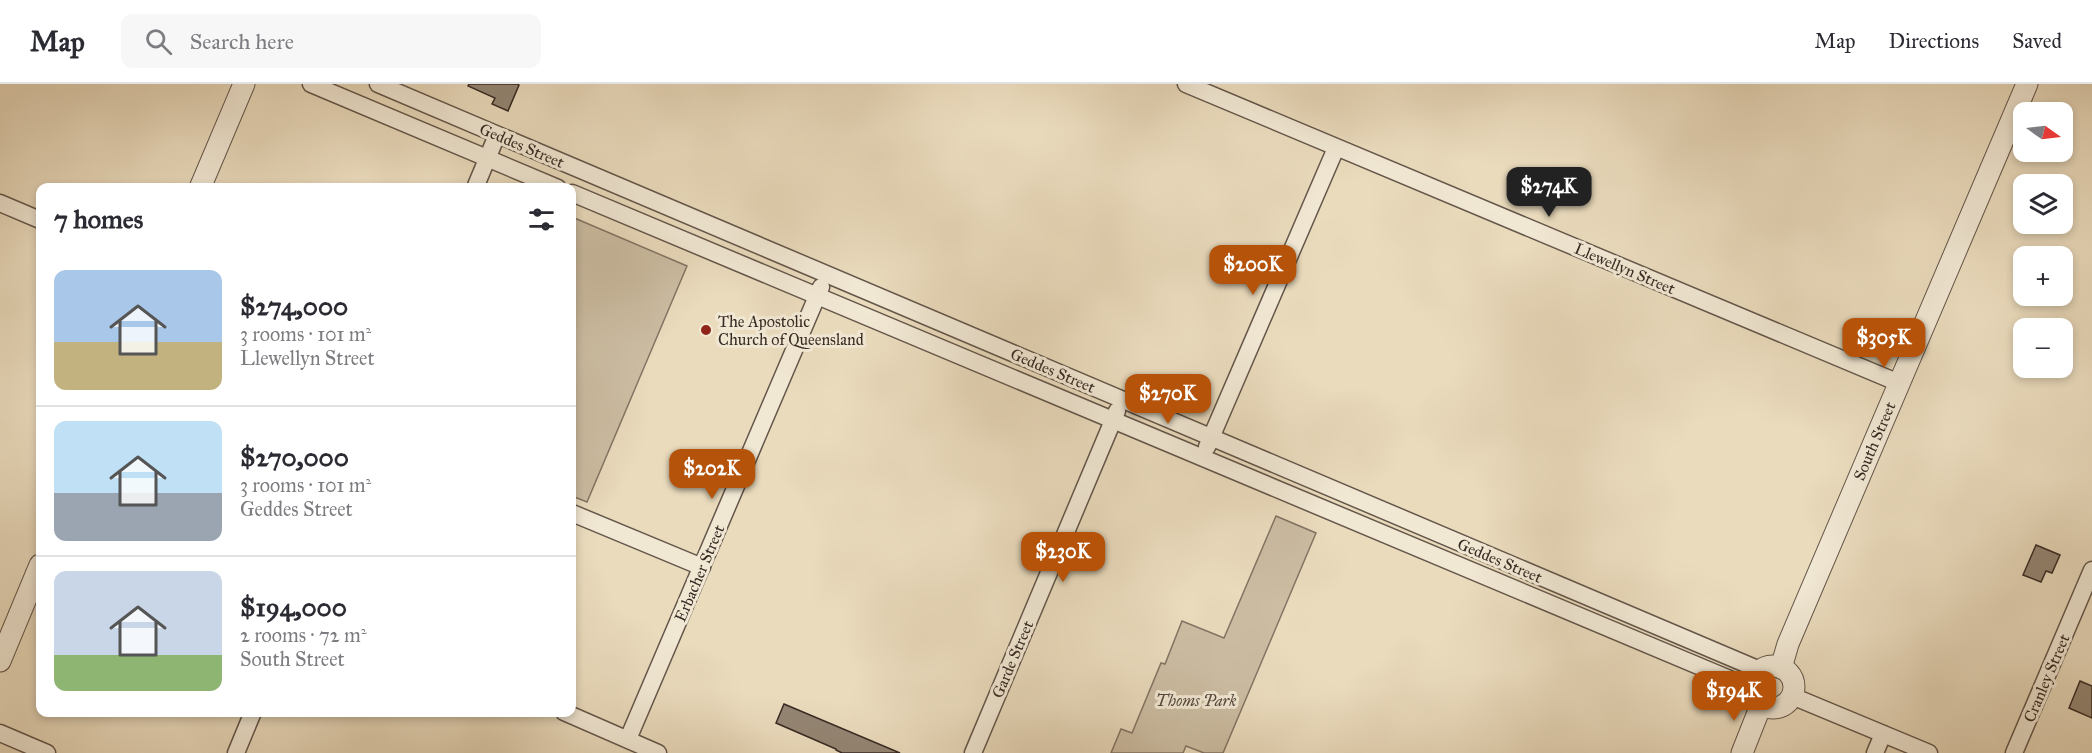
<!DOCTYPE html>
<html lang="en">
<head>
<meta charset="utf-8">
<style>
	:root { --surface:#fff; --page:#f7f7f7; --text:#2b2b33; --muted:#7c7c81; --line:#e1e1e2; --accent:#b45309 }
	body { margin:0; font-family:"IM FELL Great Primer",serif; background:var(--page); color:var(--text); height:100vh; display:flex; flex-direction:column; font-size:22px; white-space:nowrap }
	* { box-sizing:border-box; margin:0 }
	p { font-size:20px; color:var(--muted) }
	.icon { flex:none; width:33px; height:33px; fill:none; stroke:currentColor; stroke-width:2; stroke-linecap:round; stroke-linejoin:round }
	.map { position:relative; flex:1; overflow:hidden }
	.side { position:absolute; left:36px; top:99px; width:540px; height:534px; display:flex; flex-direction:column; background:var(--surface); border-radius:12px; box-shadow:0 3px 9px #0003 }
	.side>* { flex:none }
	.needle { width:39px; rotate:104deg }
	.fabs { position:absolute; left:2013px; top:18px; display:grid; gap:12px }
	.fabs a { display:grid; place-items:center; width:60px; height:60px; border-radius:12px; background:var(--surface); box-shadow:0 3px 9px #0003; font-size:30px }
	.price { position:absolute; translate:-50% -51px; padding:0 14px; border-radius:12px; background:var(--accent); color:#fff; font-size:20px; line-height:39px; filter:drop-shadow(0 2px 3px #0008) }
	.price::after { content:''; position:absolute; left:50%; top:36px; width:18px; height:14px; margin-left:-9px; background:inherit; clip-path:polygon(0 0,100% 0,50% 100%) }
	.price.current { background:#222; color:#fff }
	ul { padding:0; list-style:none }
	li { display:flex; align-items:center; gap:18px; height:150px; padding:0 18px }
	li+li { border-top:2px solid var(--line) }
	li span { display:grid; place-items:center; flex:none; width:168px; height:120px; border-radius:12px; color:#555 }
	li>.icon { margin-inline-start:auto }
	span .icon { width:72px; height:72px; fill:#fffc; stroke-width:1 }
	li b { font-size:26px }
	h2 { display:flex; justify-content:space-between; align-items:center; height:72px; padding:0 18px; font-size:26px }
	header { display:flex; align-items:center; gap:36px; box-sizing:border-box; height:84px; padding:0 30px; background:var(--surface); border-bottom:2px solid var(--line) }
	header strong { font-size:28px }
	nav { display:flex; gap:33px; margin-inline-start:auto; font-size:21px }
	.search { width:420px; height:54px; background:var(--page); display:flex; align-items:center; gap:15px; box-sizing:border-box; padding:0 21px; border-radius:12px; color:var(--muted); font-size:22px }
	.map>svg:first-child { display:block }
</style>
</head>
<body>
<header>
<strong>Map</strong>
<div class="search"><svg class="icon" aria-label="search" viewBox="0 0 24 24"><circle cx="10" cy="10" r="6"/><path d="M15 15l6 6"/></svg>Search here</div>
<nav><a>Map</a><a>Directions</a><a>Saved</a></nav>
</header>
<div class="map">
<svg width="2092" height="669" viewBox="0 0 2092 669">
	<rect width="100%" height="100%" fill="#eadbbd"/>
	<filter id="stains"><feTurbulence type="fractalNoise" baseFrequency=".00333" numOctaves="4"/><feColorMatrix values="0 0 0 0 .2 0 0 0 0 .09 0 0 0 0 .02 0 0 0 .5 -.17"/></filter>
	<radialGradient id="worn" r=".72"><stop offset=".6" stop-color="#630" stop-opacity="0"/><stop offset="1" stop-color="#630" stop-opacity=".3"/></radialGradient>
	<!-- green -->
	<g fill="#ccbda3" stroke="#827464" stroke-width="1.5">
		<path d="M572,133L687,182L587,418L572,412Z"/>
		<path d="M1276,432L1316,449L1223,669H1204L1186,662L1183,669H1111L1121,645L1132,649L1161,579L1165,580L1182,537L1224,554Z"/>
	</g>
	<!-- building -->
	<g fill="#948674" stroke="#372a24" stroke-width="1.5">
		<path d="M469,0H517L519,1L508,27L492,20L495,14L468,2Z"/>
		<path d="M2036,461L2060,471L2052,489L2046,487L2041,498L2023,491Z"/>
		<path d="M2080,597L2092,602V634L2069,624Z"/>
		<path d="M784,620L900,669H842L836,666V665L776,639Z"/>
	</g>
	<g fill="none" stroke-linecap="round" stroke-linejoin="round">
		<defs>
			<g id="minor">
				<path d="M311,0L558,104"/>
				<path d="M378,0L1760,586"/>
				<path d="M1186,0L1899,299"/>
				<path d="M475,104L497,51"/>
				<path d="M572,109L1751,604"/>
				<path d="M0,119L40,136"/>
				<path d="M1207,363L1336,64"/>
				<path d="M572,429L702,483"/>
				<path d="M1792,612L1929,669"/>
				<path d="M564,628L658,669"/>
				<path d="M0,649L47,669"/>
				<path d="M628,655L821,203"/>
				<path d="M236,669L253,628"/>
				<path d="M973,669L1117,327"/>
				<path d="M1875,669L1883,650"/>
				<path d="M2014,669L2092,486"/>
			</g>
			<g id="tertiary">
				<path d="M200,104L244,0"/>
				<path d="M0,577L40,481"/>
				<circle cx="1773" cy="603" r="21"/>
				<path d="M1781,584L1788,560L2027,0"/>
				<path d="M1742,669L1761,621"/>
			</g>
		</defs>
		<!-- minor casing -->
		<use href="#minor" stroke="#64564a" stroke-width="19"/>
		<!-- tertiary casing -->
		<use href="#tertiary" stroke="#64564a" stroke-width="23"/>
		<!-- minor -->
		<use href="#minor" stroke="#f1e8d4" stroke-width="16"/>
		<!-- tertiary -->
		<use href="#tertiary" stroke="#f1e8d4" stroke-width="21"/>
	</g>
	<!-- markers -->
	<circle fill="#8f2418" stroke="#f1e8d4" stroke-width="2" cx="706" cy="246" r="6"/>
	<g text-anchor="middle" stroke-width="6" stroke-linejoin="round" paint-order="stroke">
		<!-- street labels -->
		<g font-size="16" fill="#372a24" stroke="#f1e8d4">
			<text transform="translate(522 61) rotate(23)" y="6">Geddes Street</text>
			<text transform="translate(1625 184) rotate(23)" y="6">Llewellyn Street</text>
			<text transform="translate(1053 286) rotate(23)" y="6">Geddes Street</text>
			<text transform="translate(1874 357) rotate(-67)" y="6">South Street</text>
			<text transform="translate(1500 476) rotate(23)" y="6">Geddes Street</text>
			<text transform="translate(699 489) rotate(-67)" y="6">Erbacher Street</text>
			<text transform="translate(1012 575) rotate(-67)" y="6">Garde Street</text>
			<text transform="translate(2046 594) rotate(-67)" y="6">Cranley Street</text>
		</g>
		<!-- poi labels -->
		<g font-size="16" fill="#372a24" stroke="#f1e8d4" text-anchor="start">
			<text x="718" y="243">The Apostolic<tspan x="718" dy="18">Church of Queensland</tspan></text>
		</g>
		<!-- park labels -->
		<g font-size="16" font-style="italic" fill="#55473d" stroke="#f1e8d4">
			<text x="1196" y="622">Thoms Park</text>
		</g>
	</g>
	<rect width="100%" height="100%" filter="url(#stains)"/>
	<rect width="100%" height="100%" fill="url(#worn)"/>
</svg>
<div class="fabs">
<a><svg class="needle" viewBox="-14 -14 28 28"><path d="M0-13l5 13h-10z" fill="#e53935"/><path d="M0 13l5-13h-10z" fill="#7c7c81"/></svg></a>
<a><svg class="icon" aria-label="layers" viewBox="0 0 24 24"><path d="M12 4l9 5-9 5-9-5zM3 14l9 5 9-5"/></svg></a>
<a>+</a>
<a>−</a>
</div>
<b class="price current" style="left:1549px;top:134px">$274K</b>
<b class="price" style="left:1253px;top:212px">$200K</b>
<b class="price" style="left:1884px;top:285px">$305K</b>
<b class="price" style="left:1168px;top:341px">$270K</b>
<b class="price" style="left:712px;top:416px">$202K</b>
<b class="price" style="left:1063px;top:499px">$230K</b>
<b class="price" style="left:1734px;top:638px">$194K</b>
<section class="side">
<h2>7 homes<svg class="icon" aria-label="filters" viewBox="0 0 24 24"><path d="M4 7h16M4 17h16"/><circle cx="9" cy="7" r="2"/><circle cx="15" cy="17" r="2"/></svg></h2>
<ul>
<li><span style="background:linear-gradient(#a9c7e8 60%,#c2b280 0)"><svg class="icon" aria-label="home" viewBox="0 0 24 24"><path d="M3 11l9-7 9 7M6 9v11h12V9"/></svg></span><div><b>$274,000</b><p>3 rooms · 101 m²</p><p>Llewellyn Street</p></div></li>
<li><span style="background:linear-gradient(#bfe0f5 60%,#9aa5b1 0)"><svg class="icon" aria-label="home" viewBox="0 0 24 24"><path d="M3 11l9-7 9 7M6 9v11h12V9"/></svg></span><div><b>$270,000</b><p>3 rooms · 101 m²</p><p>Geddes Street</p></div></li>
<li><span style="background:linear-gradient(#c9d6e8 70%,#8fb573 0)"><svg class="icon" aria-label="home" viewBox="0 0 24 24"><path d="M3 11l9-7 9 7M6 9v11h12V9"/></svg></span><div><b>$194,000</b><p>2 rooms · 72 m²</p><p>South Street</p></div></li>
</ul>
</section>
</div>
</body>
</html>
